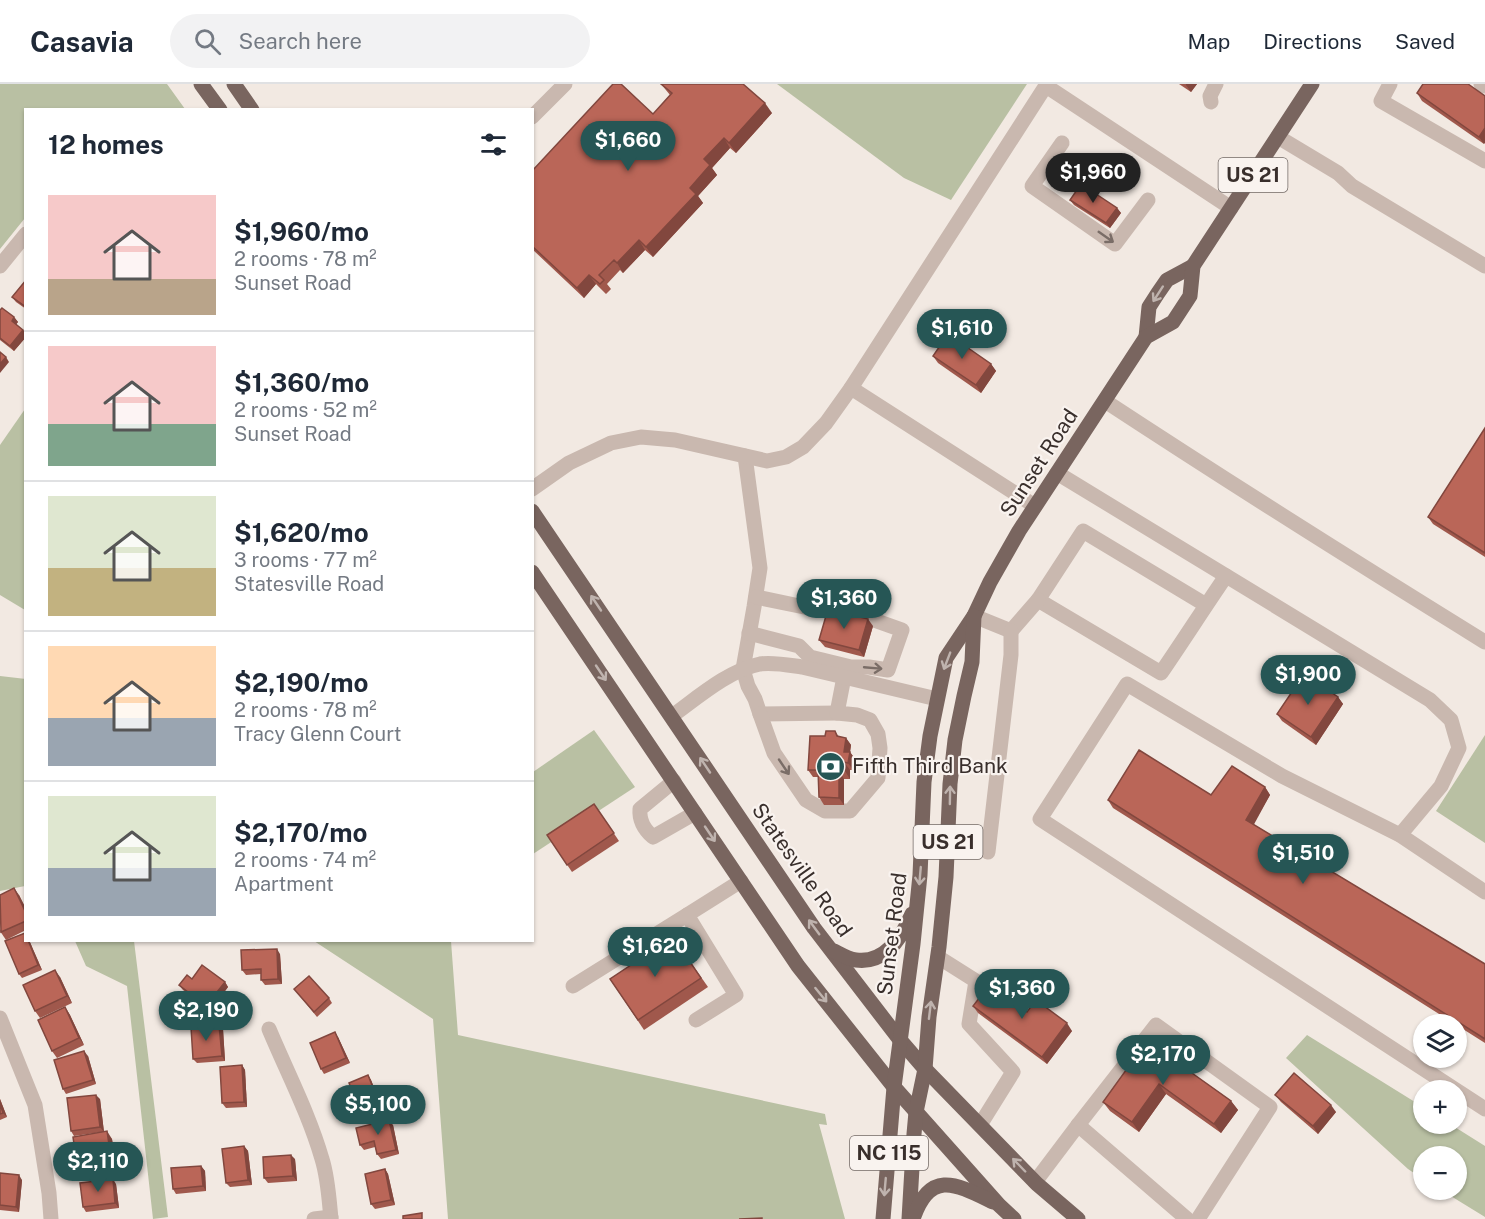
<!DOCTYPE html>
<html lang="en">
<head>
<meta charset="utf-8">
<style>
	:root { --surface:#fff; --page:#f2f2f3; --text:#1f2937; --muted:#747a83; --line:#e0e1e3; --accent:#265655 }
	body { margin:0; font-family:"Public Sans",sans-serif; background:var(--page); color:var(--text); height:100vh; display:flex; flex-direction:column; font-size:22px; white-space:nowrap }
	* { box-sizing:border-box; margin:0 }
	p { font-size:20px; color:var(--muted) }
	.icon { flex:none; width:33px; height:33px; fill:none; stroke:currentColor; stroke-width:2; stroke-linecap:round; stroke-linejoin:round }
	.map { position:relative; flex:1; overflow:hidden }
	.drawer { position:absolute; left:24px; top:24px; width:510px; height:834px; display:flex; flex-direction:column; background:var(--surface); border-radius:0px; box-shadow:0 2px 4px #0004 }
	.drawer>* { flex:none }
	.controls { position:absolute; left:1413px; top:930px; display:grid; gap:12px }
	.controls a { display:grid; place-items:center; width:54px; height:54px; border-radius:50%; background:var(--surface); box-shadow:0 2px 4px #0004; font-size:30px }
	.price { position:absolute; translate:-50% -51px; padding:0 14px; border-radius:21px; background:var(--accent); color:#fff; font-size:20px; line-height:39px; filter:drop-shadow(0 2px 3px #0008) }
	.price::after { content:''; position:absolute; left:50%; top:36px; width:18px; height:14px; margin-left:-9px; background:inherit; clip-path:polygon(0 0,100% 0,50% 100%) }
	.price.on { background:#222; color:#fff }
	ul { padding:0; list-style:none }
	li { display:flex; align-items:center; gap:18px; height:150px; padding:0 24px }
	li+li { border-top:2px solid var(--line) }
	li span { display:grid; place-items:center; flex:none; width:168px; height:120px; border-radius:0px; color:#555 }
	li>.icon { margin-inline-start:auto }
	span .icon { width:72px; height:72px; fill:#fffc; stroke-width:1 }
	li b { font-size:26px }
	h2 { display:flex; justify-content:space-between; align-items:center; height:72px; padding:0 24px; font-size:26px }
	header { display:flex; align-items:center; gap:36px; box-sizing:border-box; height:84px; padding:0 30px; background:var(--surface); border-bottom:2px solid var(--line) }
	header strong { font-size:28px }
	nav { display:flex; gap:33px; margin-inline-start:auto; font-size:21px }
	.search { width:420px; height:54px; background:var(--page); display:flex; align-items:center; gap:15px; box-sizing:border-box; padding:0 21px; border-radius:33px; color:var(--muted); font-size:22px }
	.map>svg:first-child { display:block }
</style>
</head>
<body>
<header>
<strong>Casavia</strong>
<div class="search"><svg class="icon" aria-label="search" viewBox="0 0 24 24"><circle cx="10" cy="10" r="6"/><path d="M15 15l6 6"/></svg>Search here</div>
<nav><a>Map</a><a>Directions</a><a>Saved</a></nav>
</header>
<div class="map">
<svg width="1485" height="1135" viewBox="0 0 1485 1135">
	<rect width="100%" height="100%" fill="#f2e9e2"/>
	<!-- green -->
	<g fill="#b9c0a3">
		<path d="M0,0H167L185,25L26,26L25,134L0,165Z"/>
		<path d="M777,0H1027L951,116L904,94Z"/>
		<path d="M25,325V526L0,511V361Z"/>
		<path d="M0,592L26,595L25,802L0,807Z"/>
		<path d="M594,646L635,703L533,770V688Z"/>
		<path d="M1485,651V759L1436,727Z"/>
		<path d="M75,857H134L168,1133L153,1135L127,902L86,882Z"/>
		<path d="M314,857H451L458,951L825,1030L827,1041L819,1040L845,1135H448L433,935Z"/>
		<path d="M1307,951L1423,1023L1424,1040H1450L1485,1062V1133L1441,1106H1456V1072H1424L1423,1095L1408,1085L1286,974Z"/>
	</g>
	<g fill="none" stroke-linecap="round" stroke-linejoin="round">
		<!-- minor -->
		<g stroke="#c9b8af" stroke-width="15">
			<path d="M1390,0L1381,17L1485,77"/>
			<path d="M1481,0L1485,2"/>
			<path d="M1046,2L1231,124"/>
			<path d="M1211,18L1210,12L1216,0"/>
			<path d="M532,33L565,0"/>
			<path d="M1278,53L1338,89L1352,102L1485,182"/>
			<path d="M1062,59L1032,102L1115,160L1148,116"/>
			<path d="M0,182L26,150"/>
			<path d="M851,304L1035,422"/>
			<path d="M1105,317C1230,399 1357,479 1485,558"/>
			<path d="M745,372L760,484L754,523L743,585L748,602L755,615L760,630L837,629"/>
			<path d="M1057,389L1430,616L1451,636L1459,664L1441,702L1400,751"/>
			<path d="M532,405L569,379L611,359L641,353L675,356L767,377L786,373L803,363L826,339L851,304L1047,0"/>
			<path d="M1206,521L1083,447L1038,516L1161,589C1183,557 1204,524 1226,492"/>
			<path d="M974,532L1011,547L1038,516"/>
			<path d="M749,549L799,562L810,573L851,583H869L888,586L902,546L857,530L809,524L756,513"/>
			<path d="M760,630L774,669L806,716L825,727H850L878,694L880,664L878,650L870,636L857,631L837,629L844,593"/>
			<path d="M672,632C697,614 729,586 760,580C773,578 788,581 802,583L937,615"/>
			<path d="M674,697L640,725C639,737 644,745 653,753L695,729"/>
			<path d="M988,768L1011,571V547"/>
			<path d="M1485,808L1400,751L1282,692L1127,600L1040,735L1485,1025"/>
			<path d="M938,873L976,897L969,940L1013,988L980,1041"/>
			<path d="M573,902L687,831"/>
			<path d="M0,934L35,1021L49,1109L51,1135"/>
			<path d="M696,936L736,911L687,831L741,797"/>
			<path d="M269,945C287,988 309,1030 322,1075C328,1094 329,1115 331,1135"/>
			<path d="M1078,1041L1187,1135"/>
			<path d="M1035,1098L1078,1041L1156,941L1270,1023L1198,1135"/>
			<path d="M314,1135L331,1133"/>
		</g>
		<!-- major -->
		<g stroke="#79655f" stroke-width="15">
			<path d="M201,0L220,26"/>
			<path d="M234,0L252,26"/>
			<path d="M1146,253L1149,223L1158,209L1167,196L1193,182"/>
			<path d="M532,427L814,844L900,956L925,985L1037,1100L1078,1135"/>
			<path d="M532,488L798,882L894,1003L999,1121L1014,1135"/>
			<path d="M834,867C840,870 848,875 856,876C885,880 902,853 912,830"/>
			<path d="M883,1135L894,1003L913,860L920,791L924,698L930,652L946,574L974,532L990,498L1019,447L1146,253L1173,238L1190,212L1193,182L1312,0"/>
			<path d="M909,1135L914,1050L916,1028L925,985L929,933L939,863L946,793L950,700L955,656L964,612L972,578L974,532"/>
			<path d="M913,1135C930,1085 956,1100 993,1118"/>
		</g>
	</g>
	<!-- wall -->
	<g fill="#a0584c">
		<path d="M661,0L772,29L736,69L730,64L712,84L717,91L698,112L703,119L653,173L645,166L623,189L620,186L607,200L611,205L606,210L596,200L584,214L532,165V87L653,30L670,11Z"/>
		<path d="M1179,0H1197L1191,8Z"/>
		<path d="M1468,0L1484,60L1422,17L1417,9Z"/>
		<path d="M1070,116L1117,124L1121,129L1110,144L1074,121Z"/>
		<path d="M26,196V225L16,218L12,213Z"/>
		<path d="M0,226L14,233L18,238L16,240L26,249V253L14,267L0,256Z"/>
		<path d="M933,272L991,280L996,287L981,309L938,279Z"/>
		<path d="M1485,344V473L1433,440L1428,433Z"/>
		<path d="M873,542L864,573L825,563L819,556Z"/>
		<path d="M1338,613L1343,620L1316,661L1282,637L1277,630Z"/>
		<path d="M835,647L839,653L846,654L851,661L850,668L855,675L853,686H850V695H844V721H824L819,713V693H813L808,686L825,652Z"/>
		<path d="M1265,703L1270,711L1253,740L1485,880V959L1113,724L1108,716L1211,711Z"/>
		<path d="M594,720L619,757L572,788L547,751Z"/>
		<path d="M19,811L26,825V846L6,856L0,847Z"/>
		<path d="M673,853L708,903L644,946L610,895Z"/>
		<path d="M26,856H29L42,886L22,894L19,890Z"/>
		<path d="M280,870L282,900L265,901L261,896V890L246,891L242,886Z"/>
		<path d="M60,893L72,919L40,934L35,927Z"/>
		<path d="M192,895L225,898L228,903L210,927L183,906L179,901Z"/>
		<path d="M294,905L329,914L332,919L317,933Z"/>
		<path d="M973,922L1027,928L1072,947L1047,980L978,929Z"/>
		<path d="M65,923L70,931L84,961L57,974L52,967Z"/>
		<path d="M223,945L225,977L197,979L193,975Z"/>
		<path d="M338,953L350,979L324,990L321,985Z"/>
		<path d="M1147,957L1231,1017L1238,1026L1221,1049L1166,1010L1139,1048L1110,1027L1103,1018Z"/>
		<path d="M88,972L96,1000L66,1010L63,1005Z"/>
		<path d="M242,981L245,986L247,1023L226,1024L222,1019Z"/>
		<path d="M368,991L371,996L382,1024L363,1032L360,1027Z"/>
		<path d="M1275,1011L1336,1028L1318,1050L1281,1018Z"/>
		<path d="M0,1015L7,1033L0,1036Z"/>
		<path d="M100,1015L104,1048L112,1055L117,1088L83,1094L78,1087L102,1048L74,1052L71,1047Z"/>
		<path d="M393,1041L399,1070L381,1075L377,1070L375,1063L364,1066L360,1061Z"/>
		<path d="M244,1062L248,1067L252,1101L230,1103L226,1099Z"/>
		<path d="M295,1075L297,1097L268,1099L264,1094Z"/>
		<path d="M201,1082L205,1087L206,1107L176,1110L173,1105Z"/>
		<path d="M385,1085L388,1090L395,1121L375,1125L371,1120Z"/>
		<path d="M0,1089L22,1096L19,1128L0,1126Z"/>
		<path d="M116,1100L119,1124L86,1128L83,1123Z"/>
	</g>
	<!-- shaded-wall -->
	<g fill="#82473e">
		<path d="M1186,0H1197L1191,8L1186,1Z"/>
		<path d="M765,19L772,29L736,69L729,59Z"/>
		<path d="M1485,44V59L1484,60L1479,53Z"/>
		<path d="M724,54L730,64L712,84L717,91L698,112L703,119L653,173L646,163L690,104L704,75Z"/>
		<path d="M1117,124L1121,129L1110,144L1106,139Z"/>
		<path d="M639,156L645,166L623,189L617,179Z"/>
		<path d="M589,191L596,200L584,214L577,204Z"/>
		<path d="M14,233L18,238L15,242L12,237Z"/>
		<path d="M23,246L26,249V253L14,267L10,262Z"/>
		<path d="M6,273L9,278L0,289V280Z"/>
		<path d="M991,280L996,287L981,309L976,301Z"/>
		<path d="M868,535L873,542L864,573L859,566Z"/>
		<path d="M1338,613L1343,620L1316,661L1311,653Z"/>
		<path d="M846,654L851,661L850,668L855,675L853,686L848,679L844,668Z"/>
		<path d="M844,678L850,686V695L845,687Z"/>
		<path d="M839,687L844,695V721L839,714Z"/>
		<path d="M1265,703L1270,711L1252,744L1246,736Z"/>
		<path d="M14,804L19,811L26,825V829Z"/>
		<path d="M28,856H29L42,886L38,881Z"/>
		<path d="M277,865L280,870L282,900L278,895Z"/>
		<path d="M55,886L60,893L72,919L67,912Z"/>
		<path d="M225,898L228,903L210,927L206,922Z"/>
		<path d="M65,923L70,931L84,961L79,954Z"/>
		<path d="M1067,939L1072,947L1047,980L1042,973Z"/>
		<path d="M219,941L223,945L225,977L222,972Z"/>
		<path d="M335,948L338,953L350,979L346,974Z"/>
		<path d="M84,967L88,972L96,1000L93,996Z"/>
		<path d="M242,981L245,986L247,1023L244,1018Z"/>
		<path d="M368,991L371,996L382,1024L379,1019Z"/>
		<path d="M1159,1000L1166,1010L1139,1048L1132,1038Z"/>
		<path d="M96,1011L100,1015L104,1048L100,1043Z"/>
		<path d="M0,1015L7,1033L3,1029L0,1020Z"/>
		<path d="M1231,1017L1238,1026L1221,1049L1214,1040Z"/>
		<path d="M1331,1021L1336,1028L1318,1050L1313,1042Z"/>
		<path d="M389,1036L393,1041L399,1070L396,1066Z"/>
		<path d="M107,1047L112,1055L117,1088L112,1081Z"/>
		<path d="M244,1062L248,1067L252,1101L248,1096Z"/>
		<path d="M291,1071L295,1075L297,1097L293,1092Z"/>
		<path d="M201,1082L205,1087L206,1107L203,1102Z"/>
		<path d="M385,1085L388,1090L395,1121L391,1116Z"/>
		<path d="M19,1091L22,1096L19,1128L16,1123Z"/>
		<path d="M113,1095L116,1100L119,1124L115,1119Z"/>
	</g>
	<!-- building -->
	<g fill="#ba6658" stroke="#82473e" stroke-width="1.5">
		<path d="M613,0H621L653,30L672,9L661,0H743L765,19L729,59L724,54L704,75L710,81L690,104L696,110L646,163L639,156L617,179L614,176L599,191L604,196L600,200L589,191L577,204L532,162V87Z"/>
		<path d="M1423,0H1468L1485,12V44L1479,53L1417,9Z"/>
		<path d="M1081,100L1117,124L1106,139L1070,116Z"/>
		<path d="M26,196V223L12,213Z"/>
		<path d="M2,224L14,233L12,237L23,246L10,262L0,254V226Z"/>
		<path d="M948,250L991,280L976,301L933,272Z"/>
		<path d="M0,268L6,273L0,280Z"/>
		<path d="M1485,344V469L1428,433Z"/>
		<path d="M828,525L868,535L859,566L819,556Z"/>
		<path d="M1304,590L1338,613L1311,653L1277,630Z"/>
		<path d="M826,647H835L837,652L846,654L844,668H850L848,679L844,678L845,687H839V714L819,713L818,686H808L810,652H825Z"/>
		<path d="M1139,666L1211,711L1232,682L1265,703L1246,736L1485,880V955L1108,716Z"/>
		<path d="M594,720L614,749L567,781L547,751Z"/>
		<path d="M14,804L26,829V837L1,848L0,811Z"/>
		<path d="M25,849L26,856H28L38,881L19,890L5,857Z"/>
		<path d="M673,853L701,894L638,936L610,895Z"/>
		<path d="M277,865L278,895L261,896V885L242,886L241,866Z"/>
		<path d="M202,881L225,898L206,922L179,901L187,891L192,895Z"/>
		<path d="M55,886L67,912L35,927L23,901Z"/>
		<path d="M309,892L329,914L314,928L294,905Z"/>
		<path d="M990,900L1027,928L1036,916L1067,939L1042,973L973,922Z"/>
		<path d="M65,923L79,954L52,967L38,936Z"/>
		<path d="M219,941L222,972L193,975L191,943Z"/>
		<path d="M335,948L346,974L321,985L310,959Z"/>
		<path d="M1147,957L1231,1017L1214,1040L1159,1000L1132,1038L1103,1018Z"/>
		<path d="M84,967L93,996L63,1005L54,976Z"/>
		<path d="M242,981L244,1018L222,1019L220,983Z"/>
		<path d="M1294,989L1331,1021L1313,1042L1275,1011Z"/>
		<path d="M368,991L379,1019L360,1027L349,999Z"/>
		<path d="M96,1011L100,1043L71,1047L67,1014Z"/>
		<path d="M0,1020L3,1029L0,1030Z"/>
		<path d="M389,1036L396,1066L377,1070L374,1057L360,1061L356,1044Z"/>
		<path d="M107,1047L112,1081L78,1087L73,1053Z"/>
		<path d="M244,1062L248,1096L226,1099L222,1065Z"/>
		<path d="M291,1071L293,1092L264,1094L263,1073Z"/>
		<path d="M201,1082L203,1102L173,1105L171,1084Z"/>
		<path d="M385,1085L391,1116L371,1120L365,1090Z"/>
		<path d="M0,1089L19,1091L16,1123L0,1121Z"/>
		<path d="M113,1095L115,1119L83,1123L80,1099Z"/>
		<path d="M422,1129V1135H403V1132Z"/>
		<path d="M762,1134V1135H739Z"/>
	</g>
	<!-- one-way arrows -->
	<defs><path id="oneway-shaft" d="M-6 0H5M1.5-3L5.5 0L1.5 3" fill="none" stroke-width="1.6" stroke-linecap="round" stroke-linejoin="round" transform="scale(1.5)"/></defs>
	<g stroke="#7a6d67">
		<use href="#oneway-shaft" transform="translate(1106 153) rotate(35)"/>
		<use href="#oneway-shaft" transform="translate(873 584) rotate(5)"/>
		<use href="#oneway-shaft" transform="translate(784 683) rotate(56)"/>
	</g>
	<g stroke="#bfb3ae">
		<use href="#oneway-shaft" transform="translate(1158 210) rotate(123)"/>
		<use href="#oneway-shaft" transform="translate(596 519) rotate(-124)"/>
		<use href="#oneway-shaft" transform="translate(947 577) rotate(111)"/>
		<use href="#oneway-shaft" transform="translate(601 589) rotate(56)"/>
		<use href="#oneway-shaft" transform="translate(705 681) rotate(-124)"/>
		<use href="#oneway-shaft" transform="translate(950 711) rotate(-89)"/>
		<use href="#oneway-shaft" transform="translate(710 750) rotate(56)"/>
		<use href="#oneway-shaft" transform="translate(920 792) rotate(95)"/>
		<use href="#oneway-shaft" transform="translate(814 843) rotate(-126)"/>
		<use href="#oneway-shaft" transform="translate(821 911) rotate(51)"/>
		<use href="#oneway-shaft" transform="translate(930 926) rotate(-83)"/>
		<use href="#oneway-shaft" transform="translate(1019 1081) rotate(-134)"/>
		<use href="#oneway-shaft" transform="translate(885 1103) rotate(95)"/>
	</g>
	<!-- icons -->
	<defs>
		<symbol id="bank-disc" viewBox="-11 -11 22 22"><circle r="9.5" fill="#265655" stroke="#f9f3ef"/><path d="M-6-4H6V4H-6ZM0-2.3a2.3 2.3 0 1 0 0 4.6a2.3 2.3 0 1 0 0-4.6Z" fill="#fff"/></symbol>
	</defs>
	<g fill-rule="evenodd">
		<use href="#bank-disc" x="814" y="666" width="33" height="33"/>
	</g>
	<g text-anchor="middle" stroke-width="4.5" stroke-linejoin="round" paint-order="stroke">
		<!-- shield labels -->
		<g fill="#f9f3ef" stroke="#736a66" stroke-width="1.5">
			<rect x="1218.5" y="74" width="69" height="34" rx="4.5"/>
			<rect x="913.5" y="741" width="69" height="34" rx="4.5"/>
			<rect x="850" y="1052" width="78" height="34" rx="4.5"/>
		</g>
		<g font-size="20" font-weight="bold" fill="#392f2c">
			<text x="1253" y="98">US 21</text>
			<text x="948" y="765">US 21</text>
			<text x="889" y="1076">NC 115</text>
		</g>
		<!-- street labels -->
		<g font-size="21" fill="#392f2c" stroke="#f9f3ef">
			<text transform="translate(1039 379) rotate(-57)" y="7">Sunset Road</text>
			<text transform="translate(802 786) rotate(55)" y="7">Statesville Road</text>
			<text transform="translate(892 850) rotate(-83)" y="7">Sunset Road</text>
		</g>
		<!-- poi labels -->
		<g font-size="21" fill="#392f2c" stroke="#f9f3ef" text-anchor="start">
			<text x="852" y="689">Fifth Third Bank</text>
		</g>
	</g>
</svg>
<div class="controls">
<a><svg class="icon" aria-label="layers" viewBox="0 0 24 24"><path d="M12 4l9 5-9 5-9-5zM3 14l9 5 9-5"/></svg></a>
<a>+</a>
<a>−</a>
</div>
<b class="price" style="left:628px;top:88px">$1,660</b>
<b class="price on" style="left:1093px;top:120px">$1,960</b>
<b class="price" style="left:962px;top:276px">$1,610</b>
<b class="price" style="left:844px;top:546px">$1,360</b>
<b class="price" style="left:1308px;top:622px">$1,900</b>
<b class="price" style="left:1303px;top:801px">$1,510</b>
<b class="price" style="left:655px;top:894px">$1,620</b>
<b class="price" style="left:1022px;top:936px">$1,360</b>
<b class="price" style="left:206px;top:958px">$2,190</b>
<b class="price" style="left:1163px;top:1002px">$2,170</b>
<b class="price" style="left:378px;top:1052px">$5,100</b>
<b class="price" style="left:98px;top:1109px">$2,110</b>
<section class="drawer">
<h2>12 homes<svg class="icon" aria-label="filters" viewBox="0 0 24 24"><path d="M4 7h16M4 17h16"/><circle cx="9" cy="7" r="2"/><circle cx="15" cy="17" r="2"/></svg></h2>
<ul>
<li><span style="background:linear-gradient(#f6c9c9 70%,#b9a48a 0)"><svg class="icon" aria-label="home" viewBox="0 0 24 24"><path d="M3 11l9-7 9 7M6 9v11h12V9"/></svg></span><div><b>$1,960/mo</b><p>2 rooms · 78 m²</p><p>Sunset Road</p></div></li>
<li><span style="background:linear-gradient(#f6c9c9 65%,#7fa58c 0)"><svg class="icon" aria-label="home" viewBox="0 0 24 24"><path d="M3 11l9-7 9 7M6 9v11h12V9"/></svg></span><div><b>$1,360/mo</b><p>2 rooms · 52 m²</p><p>Sunset Road</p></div></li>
<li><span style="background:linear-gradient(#dfe7d0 60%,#c2b280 0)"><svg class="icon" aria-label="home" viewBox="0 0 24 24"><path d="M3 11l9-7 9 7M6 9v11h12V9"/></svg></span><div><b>$1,620/mo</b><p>3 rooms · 77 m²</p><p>Statesville Road</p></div></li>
<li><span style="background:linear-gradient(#ffd9b3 60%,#9aa5b1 0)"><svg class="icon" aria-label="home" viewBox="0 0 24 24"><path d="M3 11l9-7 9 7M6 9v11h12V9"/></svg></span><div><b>$2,190/mo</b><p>2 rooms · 78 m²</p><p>Tracy Glenn Court</p></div></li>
<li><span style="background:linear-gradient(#dfe7d0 60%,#9aa5b1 0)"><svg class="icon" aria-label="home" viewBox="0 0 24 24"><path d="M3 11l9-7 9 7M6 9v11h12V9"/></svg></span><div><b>$2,170/mo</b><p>2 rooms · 74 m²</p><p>Apartment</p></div></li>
</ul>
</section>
</div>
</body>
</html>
